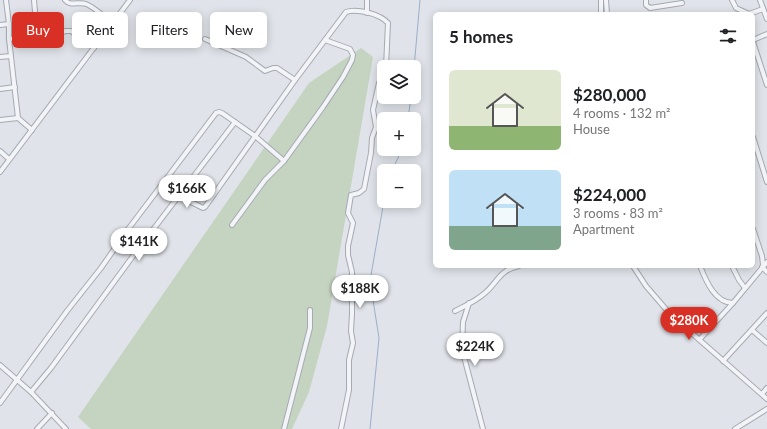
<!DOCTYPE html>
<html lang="en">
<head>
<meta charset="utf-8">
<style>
	:root { --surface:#fff; --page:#f2f2f2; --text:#202124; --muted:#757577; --accent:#d93025 }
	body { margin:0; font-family:Lato,sans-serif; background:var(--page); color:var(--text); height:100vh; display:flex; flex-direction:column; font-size:15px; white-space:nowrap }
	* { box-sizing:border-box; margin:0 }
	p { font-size:13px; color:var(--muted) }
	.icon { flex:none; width:22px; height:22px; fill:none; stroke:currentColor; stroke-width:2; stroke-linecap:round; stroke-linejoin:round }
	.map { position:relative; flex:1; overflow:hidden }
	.sheet { position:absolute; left:433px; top:12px; width:322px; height:256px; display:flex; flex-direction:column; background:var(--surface); border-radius:6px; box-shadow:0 2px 10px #0003 }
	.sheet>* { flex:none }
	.top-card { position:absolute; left:12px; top:12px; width:361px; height:36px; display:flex; gap:8px }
	.tools { position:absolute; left:377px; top:60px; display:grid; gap:8px }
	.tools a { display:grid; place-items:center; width:44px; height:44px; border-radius:6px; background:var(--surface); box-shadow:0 2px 10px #0003; font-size:20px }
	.price { position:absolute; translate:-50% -34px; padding:0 9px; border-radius:14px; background:#fff; color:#222; font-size:13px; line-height:26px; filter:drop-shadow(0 1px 2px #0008) }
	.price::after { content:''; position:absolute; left:50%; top:24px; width:12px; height:9px; margin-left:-6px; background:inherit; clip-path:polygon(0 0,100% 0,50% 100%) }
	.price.active { background:var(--accent); color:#fff }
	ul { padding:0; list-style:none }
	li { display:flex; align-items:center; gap:12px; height:100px; padding:0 16px }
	li span { display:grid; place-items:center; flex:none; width:112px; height:80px; border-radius:6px; color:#555 }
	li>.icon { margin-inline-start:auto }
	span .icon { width:48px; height:48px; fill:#fffc; stroke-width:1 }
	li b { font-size:17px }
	h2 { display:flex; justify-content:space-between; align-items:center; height:48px; padding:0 16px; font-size:17px }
	.chip { padding:0 14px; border-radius:6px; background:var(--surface); box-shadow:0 2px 10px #0003; font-size:14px; line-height:36px }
	.chip.active { background:var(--accent); color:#fff }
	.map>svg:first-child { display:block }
</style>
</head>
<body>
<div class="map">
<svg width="767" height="429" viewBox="0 0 767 429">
	<rect width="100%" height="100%" fill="#e0e3e9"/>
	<!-- green -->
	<path fill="#c5d3c1" d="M361,48L373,57L327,326L309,392L292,429H91L78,417L309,83Z"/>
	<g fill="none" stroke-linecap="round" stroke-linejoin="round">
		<!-- stream -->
		<g stroke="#9cafc9" stroke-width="1">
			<path d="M414,68L420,0"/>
			<path d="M408,119L411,97"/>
			<path d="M392,171L402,149"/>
			<path d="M370,429L379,338L370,281L384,201"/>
		</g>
		<defs>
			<g id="minor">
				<path d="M6,0L9,24V39L18,118L32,130"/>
				<path d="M34,0L37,35"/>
				<path d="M65,0C71,7 78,1 86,4C94,7 106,18 113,24"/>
				<path d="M601,0V14"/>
				<path d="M606,0L607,14"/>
				<path d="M646,0V5L650,8L682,3"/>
				<path d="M732,0L736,8L749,14L763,9"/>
				<path d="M760,0L767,19"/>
				<path d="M367,13V0"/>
				<path d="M0,25L9,24"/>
				<path d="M9,39L37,35H51L66,31H71L94,48"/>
				<path d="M205,39L246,57L265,71L273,68H277L295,80"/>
				<path d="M753,40L767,34"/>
				<path d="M753,42L767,85"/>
				<path d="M0,57L11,56"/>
				<path d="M0,89L15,87"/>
				<path d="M0,120L18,118"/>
				<path d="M753,137L767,182"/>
				<path d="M0,151L9,159"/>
				<path d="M0,172L130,0"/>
				<path d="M179,196L203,208L205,207L295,80L346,12C357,8 380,14 388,23L386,67"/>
				<path d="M232,225L265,180L284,161L323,107L343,77L352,60L353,55L350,49L325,40"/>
				<path d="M753,229L762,256L763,265"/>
				<path d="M633,266L646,286L671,315L767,399"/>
				<path d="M700,266C706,281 715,303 733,303"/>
				<path d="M732,266L739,280L745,288"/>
				<path d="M762,267L767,272"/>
				<path d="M469,303L463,322L462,349L483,429"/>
				<path d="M455,311C465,306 476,301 485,293C498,282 499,270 519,266"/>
				<path d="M752,330L767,343"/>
				<path d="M700,339L733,303L767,262"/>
				<path d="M723,361L767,313"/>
				<path d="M0,365L31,392L66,429"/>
				<path d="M31,392L51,368L133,256L235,122"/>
				<path d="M762,394L767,388"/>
				<path d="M0,403L67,311L101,268L129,228L216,113L219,112L222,113L255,136L284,161"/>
				<path d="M37,429L52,413"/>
				<path d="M284,429L310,328V310"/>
				<path d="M341,429L349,390V360L353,343L351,331L352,314V272L348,255V246L353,223L348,213L351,195L359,193L364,189L371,153L372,138L376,127L373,110L379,83L384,77"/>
				<path d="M735,429L767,409"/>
			</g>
		</defs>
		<!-- minor casing -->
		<use href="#minor" stroke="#a5aab3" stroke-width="6"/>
		<!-- minor -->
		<use href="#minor" stroke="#f3f4f7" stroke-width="4"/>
	</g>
</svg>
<div class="tools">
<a><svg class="icon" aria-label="layers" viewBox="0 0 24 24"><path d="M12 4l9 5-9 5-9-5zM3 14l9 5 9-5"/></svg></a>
<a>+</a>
<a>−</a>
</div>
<b class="price" style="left:187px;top:209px">$166K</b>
<b class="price" style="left:139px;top:262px">$141K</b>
<b class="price" style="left:360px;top:309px">$188K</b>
<b class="price active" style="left:689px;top:341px">$280K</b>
<b class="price" style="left:475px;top:367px">$224K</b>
<div class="top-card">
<a class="chip active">Buy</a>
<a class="chip">Rent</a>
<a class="chip">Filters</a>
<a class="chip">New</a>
</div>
<section class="sheet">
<h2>5 homes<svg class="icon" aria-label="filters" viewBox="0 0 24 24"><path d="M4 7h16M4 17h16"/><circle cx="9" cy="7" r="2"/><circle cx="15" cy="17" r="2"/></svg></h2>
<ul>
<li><span style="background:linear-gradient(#dfe7d0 70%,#8fb573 0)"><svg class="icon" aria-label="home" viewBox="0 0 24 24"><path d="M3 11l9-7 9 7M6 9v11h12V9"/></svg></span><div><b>$280,000</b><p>4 rooms · 132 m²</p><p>House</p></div></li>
<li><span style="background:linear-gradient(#bfe0f5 70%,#7fa58c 0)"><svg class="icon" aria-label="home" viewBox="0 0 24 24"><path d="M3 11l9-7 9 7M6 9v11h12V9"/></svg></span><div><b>$224,000</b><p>3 rooms · 83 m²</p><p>Apartment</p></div></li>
</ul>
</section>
</div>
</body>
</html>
